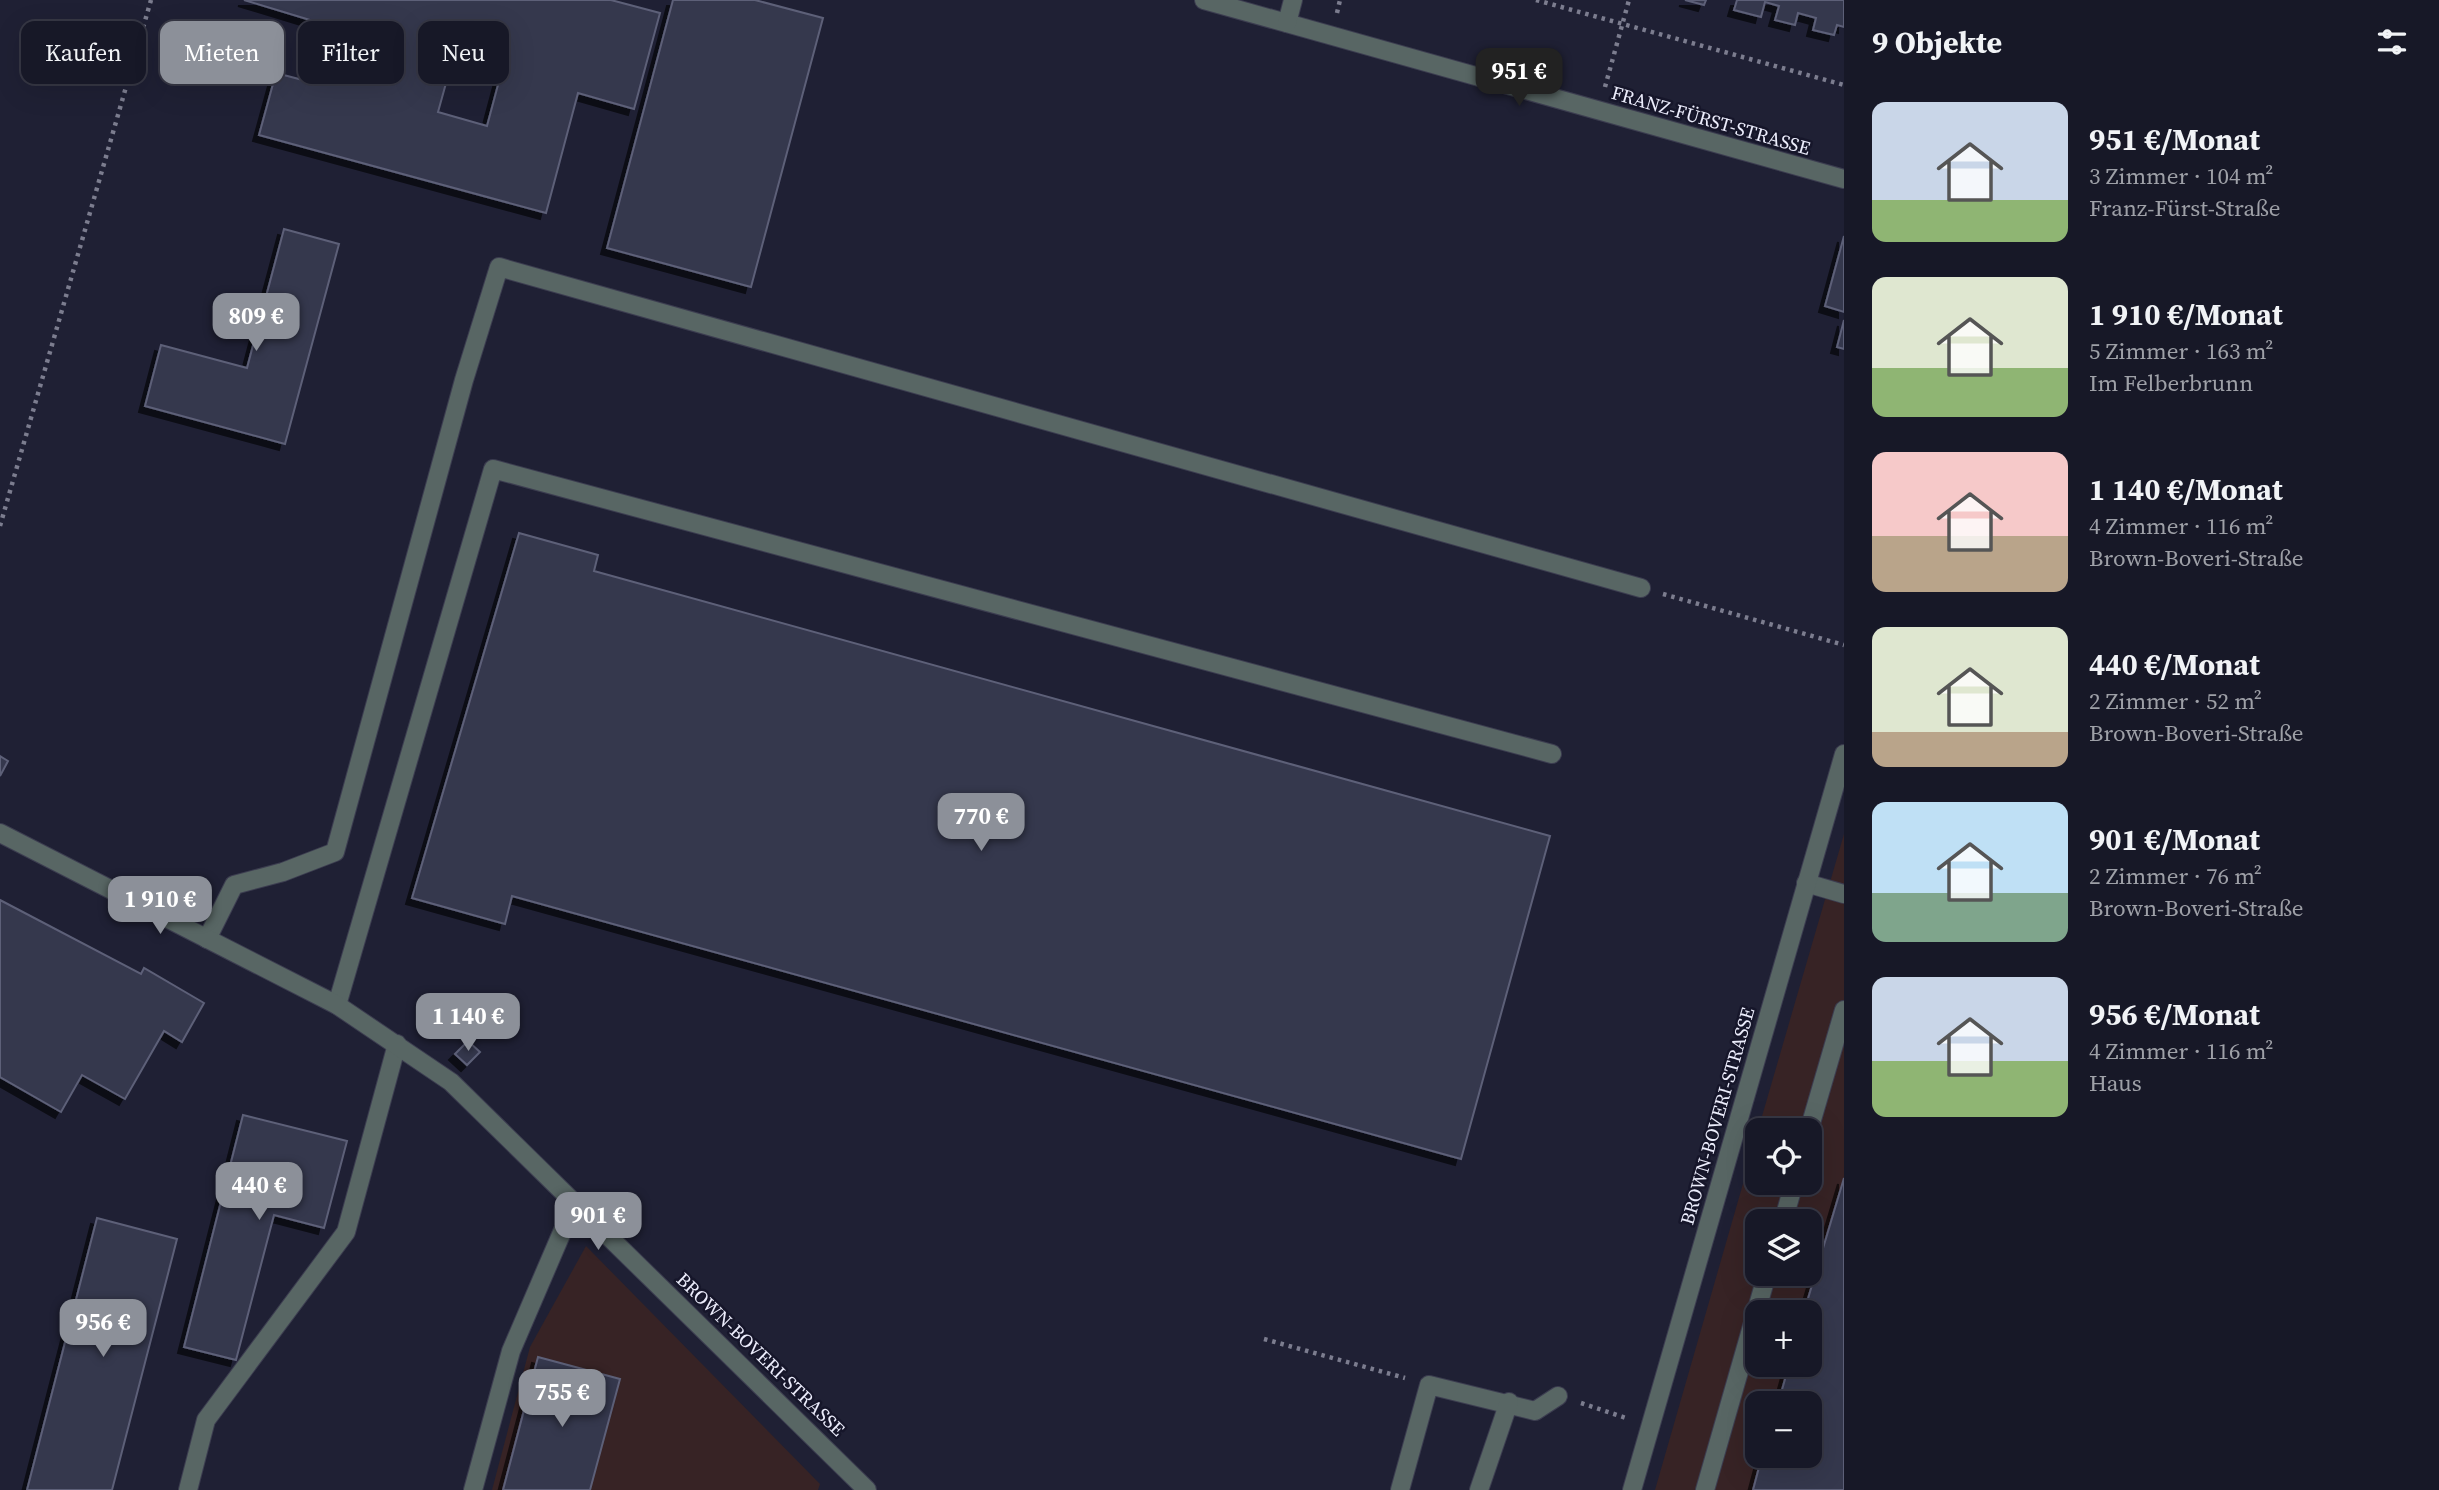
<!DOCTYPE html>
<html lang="de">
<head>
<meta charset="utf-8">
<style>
	:root { --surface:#171827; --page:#242533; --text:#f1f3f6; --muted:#9ea0a7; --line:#363744; --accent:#8c9099 }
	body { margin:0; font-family:"Source Serif 4",serif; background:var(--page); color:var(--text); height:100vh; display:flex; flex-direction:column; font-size:26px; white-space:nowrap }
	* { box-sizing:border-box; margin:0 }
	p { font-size:23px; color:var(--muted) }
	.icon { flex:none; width:38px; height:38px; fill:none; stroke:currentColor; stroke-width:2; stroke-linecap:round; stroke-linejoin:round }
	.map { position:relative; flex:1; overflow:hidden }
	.details { display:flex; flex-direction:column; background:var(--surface); width:595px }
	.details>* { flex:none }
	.guide { position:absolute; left:21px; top:21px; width:665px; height:63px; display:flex; gap:14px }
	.controls { position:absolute; left:1745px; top:1118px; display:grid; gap:14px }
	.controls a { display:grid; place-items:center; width:77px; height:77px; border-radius:14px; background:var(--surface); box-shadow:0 7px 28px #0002,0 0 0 2px var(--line); font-size:35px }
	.price { position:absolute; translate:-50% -60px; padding:0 16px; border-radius:14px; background:var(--accent); color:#fff; font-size:23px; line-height:46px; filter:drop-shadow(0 2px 4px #0008) }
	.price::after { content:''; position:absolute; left:50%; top:42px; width:21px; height:16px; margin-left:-10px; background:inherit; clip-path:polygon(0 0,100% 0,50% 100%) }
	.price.active { background:#222; color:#fff }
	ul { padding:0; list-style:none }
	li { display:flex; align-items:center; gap:21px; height:175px; padding:0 28px }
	li span { display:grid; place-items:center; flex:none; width:196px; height:140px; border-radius:14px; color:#555 }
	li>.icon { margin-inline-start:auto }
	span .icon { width:84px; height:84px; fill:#fffc; stroke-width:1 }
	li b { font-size:30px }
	h2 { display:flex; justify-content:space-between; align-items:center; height:84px; padding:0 28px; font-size:30px }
	.pill { padding:0 24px; border-radius:14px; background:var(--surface); box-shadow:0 7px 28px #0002,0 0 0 2px var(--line); font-size:24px; line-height:63px }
	.pill.active { background:var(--accent); color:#fff }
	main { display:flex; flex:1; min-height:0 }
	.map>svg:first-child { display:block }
</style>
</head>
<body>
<main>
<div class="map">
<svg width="1844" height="1490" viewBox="0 0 1844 1490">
	<defs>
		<filter id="shadow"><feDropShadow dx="-6" dy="6" stdDeviation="0" flood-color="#0009"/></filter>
	</defs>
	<rect width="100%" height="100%" fill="#1f2034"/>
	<!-- commercial -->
	<g fill="#372325" fill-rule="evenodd">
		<path d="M1844,834V1490H1655L1757,1135V1183H1810V1130H1758ZM1757,1222H1810V1274H1757ZM1757,1312H1810V1365H1757ZM1757,1404H1810V1456H1757Z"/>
		<path d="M586,1246L820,1484L818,1490H492L530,1347Z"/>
	</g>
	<!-- building -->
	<g fill="#36374e" stroke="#5d6078" stroke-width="2" fill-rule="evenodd" filter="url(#shadow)">
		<path d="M244,0H611L660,13L634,109L578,93L546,213L259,135L276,73L318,84L333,27ZM453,58L502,70L487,126L438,112Z"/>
		<path d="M673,0H755L823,18L751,287L607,248Z"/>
		<path d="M1685,0H1706L1704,5Z"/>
		<path d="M1737,0H1844V27L1837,25L1834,35L1813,30L1816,18L1798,13L1795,25L1775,20L1779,6L1765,2L1761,17L1734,10Z"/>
		<path d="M284,229L339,244L285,444L145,406L161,345L247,368Z"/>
		<path d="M1844,236V312L1825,306Z"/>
		<path d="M1844,320V349L1837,347Z"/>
		<path d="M519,533L598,555L594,571L1550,836L1461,1159L512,896L505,924L412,898Z"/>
		<path d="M0,756L8,761L0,776Z"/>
		<path d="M0,900L141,974L144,968L204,1003L182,1042L164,1031L125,1099L82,1075L61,1112L0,1077Z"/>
		<path d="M468,1041L480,1052L467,1065L455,1054Z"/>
		<path d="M243,1115L347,1141L324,1228L274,1215L236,1360L184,1347Z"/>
		<path d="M1844,1178V1490H1753L1762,1456H1810V1404H1778L1789,1365H1810V1312H1804Z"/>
		<path d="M97,1218L177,1239L112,1490H27Z"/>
		<path d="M538,1357L620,1379L590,1490H503Z"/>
	</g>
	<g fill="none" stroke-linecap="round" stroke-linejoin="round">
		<defs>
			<g id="service">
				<path d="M1806,883L1844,894"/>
				<path d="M207,939L234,885L283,872L335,852L464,380L499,267L1641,588"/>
				<path d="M337,1005L493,469L1552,754"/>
				<path d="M1809,1130L1844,1010"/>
				<path d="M1783,1222L1794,1183"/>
				<path d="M188,1490L206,1420L346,1232L397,1044"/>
				<path d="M473,1490L511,1351L575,1202"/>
				<path d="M1400,1490L1429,1385L1535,1411L1558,1396"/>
				<path d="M1479,1490L1509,1402"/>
				<path d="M1705,1490L1767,1274"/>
			</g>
			<g id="minor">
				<path d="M1204,0L1844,179"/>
				<path d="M1287,23L1293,0"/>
			</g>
			<g id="tertiary">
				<path d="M0,833L337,1005L451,1082L867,1490"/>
				<path d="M1632,1490L1844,754"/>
			</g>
		</defs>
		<!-- service casing -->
		<use href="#service" stroke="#3c3d50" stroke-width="20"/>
		<!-- minor casing -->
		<use href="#minor" stroke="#3c3d50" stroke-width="20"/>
		<!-- tertiary casing -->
		<use href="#tertiary" stroke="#3c3d50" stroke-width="20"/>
		<!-- path -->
		<g stroke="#7c7d8f" stroke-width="4.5" stroke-dasharray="3.5 5" stroke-linecap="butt">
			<path d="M1536,0L1844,85"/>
			<path d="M1337,13L1340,0"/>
			<path d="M1605,87L1629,0"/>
			<path d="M0,526L151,0"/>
			<path d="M1663,594L1844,645"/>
			<path d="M1264,1339L1405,1378"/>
			<path d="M1581,1403L1629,1419"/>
		</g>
		<!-- service -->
		<use href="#service" stroke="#586664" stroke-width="18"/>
		<!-- minor -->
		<use href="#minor" stroke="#586664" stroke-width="18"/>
		<!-- tertiary -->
		<use href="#tertiary" stroke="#586664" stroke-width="18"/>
	</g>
	<g text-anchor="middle" stroke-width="5" stroke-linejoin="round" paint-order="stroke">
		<!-- street labels -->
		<g font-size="19" fill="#ecedfc" stroke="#16162a">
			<text transform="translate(1711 120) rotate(16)" y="7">FRANZ-FÜRST-STRASSE</text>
			<text transform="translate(1717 1116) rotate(-74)" y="7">BROWN-BOVERI-STRASSE</text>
			<text transform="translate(761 1354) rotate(44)" y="7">BROWN-BOVERI-STRASSE</text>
		</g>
	</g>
</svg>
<div class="controls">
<a><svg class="icon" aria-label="locate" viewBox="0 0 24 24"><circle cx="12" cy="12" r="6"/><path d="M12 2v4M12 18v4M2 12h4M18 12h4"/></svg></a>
<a><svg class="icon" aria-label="layers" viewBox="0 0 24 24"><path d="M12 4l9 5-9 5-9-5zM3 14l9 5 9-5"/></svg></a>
<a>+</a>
<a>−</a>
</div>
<b class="price active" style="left:1519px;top:108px">951 €</b>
<b class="price" style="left:256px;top:353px">809 €</b>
<b class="price" style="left:981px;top:853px">770 €</b>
<b class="price" style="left:160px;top:936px">1 910 €</b>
<b class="price" style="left:468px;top:1053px">1 140 €</b>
<b class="price" style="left:259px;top:1222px">440 €</b>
<b class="price" style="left:598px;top:1252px">901 €</b>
<b class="price" style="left:103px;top:1359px">956 €</b>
<b class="price" style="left:562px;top:1429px">755 €</b>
<div class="guide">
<a class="pill">Kaufen</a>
<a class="pill active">Mieten</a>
<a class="pill">Filter</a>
<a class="pill">Neu</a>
</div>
</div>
<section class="details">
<h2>9 Objekte<svg class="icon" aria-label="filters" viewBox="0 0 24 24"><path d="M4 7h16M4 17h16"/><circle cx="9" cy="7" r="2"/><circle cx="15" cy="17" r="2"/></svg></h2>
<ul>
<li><span style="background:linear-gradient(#c9d6e8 70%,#8fb573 0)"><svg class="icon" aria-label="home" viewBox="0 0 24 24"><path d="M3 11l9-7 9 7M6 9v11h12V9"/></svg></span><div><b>951 €/Monat</b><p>3 Zimmer · 104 m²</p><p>Franz-Fürst-Straße</p></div></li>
<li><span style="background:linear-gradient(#dfe7d0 65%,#8fb573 0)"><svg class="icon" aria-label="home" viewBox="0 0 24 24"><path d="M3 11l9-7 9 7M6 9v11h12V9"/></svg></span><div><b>1 910 €/Monat</b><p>5 Zimmer · 163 m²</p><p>Im Felberbrunn</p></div></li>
<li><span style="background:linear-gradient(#f6c9c9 60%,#b9a48a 0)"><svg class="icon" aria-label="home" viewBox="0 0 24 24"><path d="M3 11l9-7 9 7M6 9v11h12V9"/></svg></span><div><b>1 140 €/Monat</b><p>4 Zimmer · 116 m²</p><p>Brown-Boveri-Straße</p></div></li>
<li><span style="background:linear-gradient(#dfe7d0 75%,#b9a48a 0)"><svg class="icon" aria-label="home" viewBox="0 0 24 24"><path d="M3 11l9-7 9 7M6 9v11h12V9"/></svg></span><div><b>440 €/Monat</b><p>2 Zimmer · 52 m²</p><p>Brown-Boveri-Straße</p></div></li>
<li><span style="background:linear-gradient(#bfe0f5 65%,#7fa58c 0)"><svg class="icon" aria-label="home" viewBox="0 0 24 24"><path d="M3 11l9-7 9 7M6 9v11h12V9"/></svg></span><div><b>901 €/Monat</b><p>2 Zimmer · 76 m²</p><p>Brown-Boveri-Straße</p></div></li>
<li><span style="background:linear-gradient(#c9d6e8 60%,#8fb573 0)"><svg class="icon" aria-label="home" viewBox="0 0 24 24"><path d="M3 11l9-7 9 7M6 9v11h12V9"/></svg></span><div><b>956 €/Monat</b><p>4 Zimmer · 116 m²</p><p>Haus</p></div></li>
</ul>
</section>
</main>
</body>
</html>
